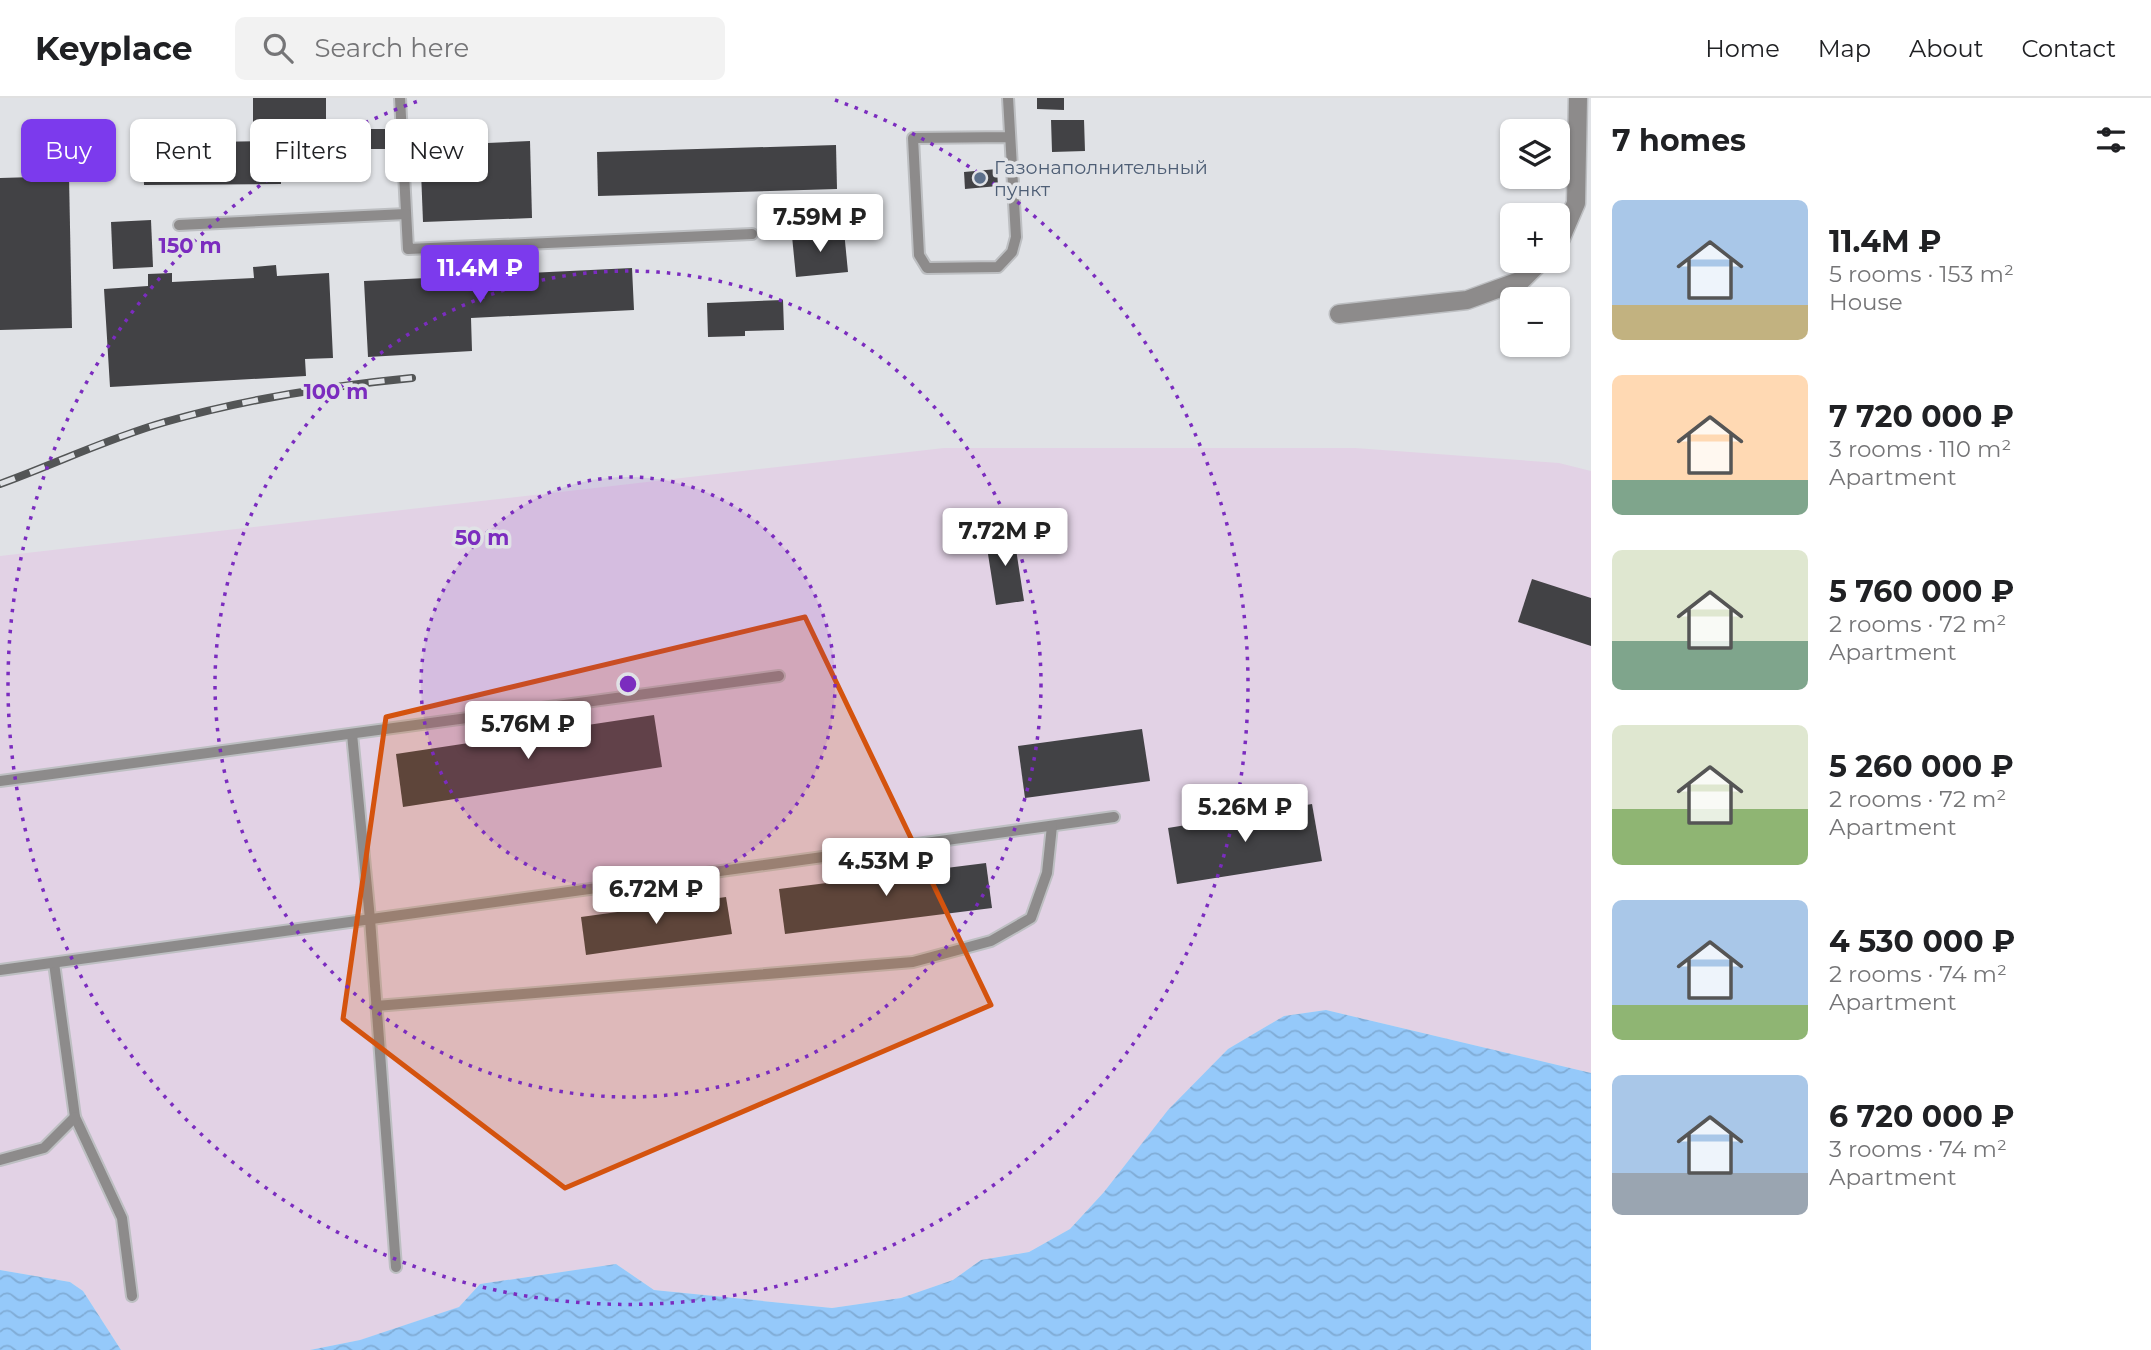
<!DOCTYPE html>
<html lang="en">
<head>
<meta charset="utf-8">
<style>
	:root { --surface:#fff; --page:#f2f2f2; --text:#202124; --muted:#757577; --line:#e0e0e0; --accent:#7c3aed }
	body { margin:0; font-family:Montserrat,sans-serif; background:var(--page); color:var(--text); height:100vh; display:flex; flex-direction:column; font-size:26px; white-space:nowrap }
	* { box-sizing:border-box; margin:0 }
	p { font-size:23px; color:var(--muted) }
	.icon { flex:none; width:38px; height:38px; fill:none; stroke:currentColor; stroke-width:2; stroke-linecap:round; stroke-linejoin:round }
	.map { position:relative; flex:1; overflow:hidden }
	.panel { display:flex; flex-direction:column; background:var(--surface); width:560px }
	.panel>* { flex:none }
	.hud { position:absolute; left:21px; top:21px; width:665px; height:63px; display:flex; gap:14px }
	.fabs { position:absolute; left:1500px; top:21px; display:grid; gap:14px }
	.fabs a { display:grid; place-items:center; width:70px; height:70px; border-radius:10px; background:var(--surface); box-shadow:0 2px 5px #0004; font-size:35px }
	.price { position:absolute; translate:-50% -60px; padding:0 16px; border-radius:7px; background:#fff; color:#222; font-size:23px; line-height:46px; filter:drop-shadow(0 2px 4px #0008) }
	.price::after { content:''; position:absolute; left:50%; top:42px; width:21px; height:16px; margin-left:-10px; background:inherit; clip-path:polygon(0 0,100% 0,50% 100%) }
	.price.active { background:var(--accent); color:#fff }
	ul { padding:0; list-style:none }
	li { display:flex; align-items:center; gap:21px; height:175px; padding:0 21px }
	li span { display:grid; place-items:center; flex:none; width:196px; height:140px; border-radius:10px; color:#555 }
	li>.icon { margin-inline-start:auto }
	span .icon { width:84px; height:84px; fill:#fffc; stroke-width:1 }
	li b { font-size:30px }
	h2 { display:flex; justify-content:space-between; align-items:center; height:84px; padding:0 21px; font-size:30px }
	.pill { padding:0 24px; border-radius:10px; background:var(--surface); box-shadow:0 2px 5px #0004; font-size:24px; line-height:63px }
	.pill.active { background:var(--accent); color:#fff }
	header { display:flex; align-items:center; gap:42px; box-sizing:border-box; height:98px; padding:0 35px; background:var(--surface); border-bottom:2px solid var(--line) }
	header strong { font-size:33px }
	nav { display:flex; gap:38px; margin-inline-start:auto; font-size:24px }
	.search { width:490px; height:63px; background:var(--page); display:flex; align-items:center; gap:18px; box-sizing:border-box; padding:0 24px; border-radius:10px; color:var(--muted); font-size:26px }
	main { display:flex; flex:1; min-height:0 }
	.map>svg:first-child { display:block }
</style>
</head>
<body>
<header>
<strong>Keyplace</strong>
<div class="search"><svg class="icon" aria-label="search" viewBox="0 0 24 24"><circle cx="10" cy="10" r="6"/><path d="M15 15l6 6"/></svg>Search here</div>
<nav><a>Home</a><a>Map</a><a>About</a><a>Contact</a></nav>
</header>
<main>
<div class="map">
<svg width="1591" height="1252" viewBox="0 0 1591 1252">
	<defs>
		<pattern id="water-waves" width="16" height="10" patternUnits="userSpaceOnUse" patternTransform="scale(1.75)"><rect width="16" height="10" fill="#95c9fa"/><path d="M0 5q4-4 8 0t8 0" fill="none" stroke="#80acd6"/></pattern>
	</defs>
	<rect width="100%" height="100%" fill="#e0e2e6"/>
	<!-- industrial -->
	<path fill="#e2d2e5" d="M944,350H1355L1559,365L1591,373V975L1326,912L1284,918L1228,951L1169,1012L1104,1094L1070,1131L1029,1154L981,1162L953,1182L901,1200L832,1210L654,1192L616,1166L480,1186L459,1209L360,1242L310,1252H121L83,1193L70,1184L0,1172V458Z"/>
	<!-- water -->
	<g fill="url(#water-waves)">
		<path d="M1326,912L1591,975V1252H310L360,1242L459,1209L480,1186L616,1166L654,1192L832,1210L901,1200L953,1182L981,1162L1029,1154L1070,1131L1104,1094L1168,1012L1228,951L1284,918Z"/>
		<path d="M0,1172L70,1184L83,1193L121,1252H0Z"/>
	</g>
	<!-- building -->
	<g fill="#424245">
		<path d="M253,0H326V31H391V51H289V31H253Z"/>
		<path d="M1037,0H1064V12L1037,11Z"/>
		<path d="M1051,22H1084L1085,53L1052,54Z"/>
		<path d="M281,43V86L144,87L143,45Z"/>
		<path d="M530,43L532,120L423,124L420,48Z"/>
		<path d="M836,47L837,91L598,98L597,54Z"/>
		<path d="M997,71L998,88L965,91L964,74Z"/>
		<path d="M69,78L72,230L0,232V80Z"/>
		<path d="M151,122L153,169L113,171L111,124Z"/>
		<path d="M844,133L848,174L796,179L792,138Z"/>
		<path d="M276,167L277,178L329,175L333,260L305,261L306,278L110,289L104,191L148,188V176L172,175V184L254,180L253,169Z"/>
		<path d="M632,170L634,212L471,220L472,253L368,259L364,183Z"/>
		<path d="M783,202L784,232L745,233V238L708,239L707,205Z"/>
		<path d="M1013,432L1024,503L996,507L985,437Z"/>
		<path d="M1532,481L1591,500V548L1518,524Z"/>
		<path d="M654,617L662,669L403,709L396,656Z"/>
		<path d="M1142,631L1150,683L1025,700L1018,648Z"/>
		<path d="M1312,706L1322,763L1177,786L1168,730Z"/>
		<path d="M986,765L992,810L785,836L779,791Z"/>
		<path d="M726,799L732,836L586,857L581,819Z"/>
	</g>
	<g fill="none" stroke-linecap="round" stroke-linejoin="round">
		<defs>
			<g id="service">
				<path d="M400,0L408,151L752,136"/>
				<path d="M1008,0L1016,139L1012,154L998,169L927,170L919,157L913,40L1010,39"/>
				<path d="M179,127L406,116"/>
				<path d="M352,636L370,821L396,1169"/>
				<path d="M0,683L779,578"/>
				<path d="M54,865L75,1019L122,1120L132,1198"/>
				<path d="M0,872L1114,719"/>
				<path d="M376,908L913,864L991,843L1031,820L1047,775L1052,728"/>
				<path d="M0,1062L44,1050L75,1019"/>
			</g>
			<g id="minor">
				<path d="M1558,147L1576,105L1578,0"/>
				<path d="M1339,216L1467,202L1522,182L1541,163"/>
			</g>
		</defs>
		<!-- service casing -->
		<use href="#service" stroke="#bdbfc2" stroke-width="14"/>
		<!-- minor casing -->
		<use href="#minor" stroke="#bdbfc2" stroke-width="21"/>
		<!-- service -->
		<use href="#service" stroke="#8d8b8b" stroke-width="10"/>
		<!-- minor -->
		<use href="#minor" stroke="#8d8b8b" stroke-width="18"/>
		<defs>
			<path id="rail" d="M0,386C55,366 109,340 165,324C246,301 328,288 412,280"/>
		</defs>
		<!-- rail casing -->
		<use href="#rail" stroke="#535556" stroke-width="8"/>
		<!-- rail -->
		<use href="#rail" stroke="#e0e2e6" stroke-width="5" stroke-dasharray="16" stroke-linecap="butt"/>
	</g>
	<!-- marked area -->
	<path fill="#d4530e" fill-opacity="0.2" stroke="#d4530e" stroke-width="5" stroke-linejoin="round" d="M805,519L991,907L565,1090L343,921L386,619Z"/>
	<!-- distance rings -->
	<circle cx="628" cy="586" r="207" fill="#7b2cbf" fill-opacity=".12"/>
	<g fill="none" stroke="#7b2cbf" stroke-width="3.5" stroke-dasharray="3.5 7">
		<circle cx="628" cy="586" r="207"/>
		<circle cx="628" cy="586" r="413"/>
		<path d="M835 2A620 620 0 1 1 421 2"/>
	</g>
	<!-- markers -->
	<circle fill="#5c6f8a" stroke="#e0e2e6" stroke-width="2.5" cx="980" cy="80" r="7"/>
	<g text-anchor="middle" stroke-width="7" stroke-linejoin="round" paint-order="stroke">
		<!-- service labels -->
		<g font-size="19" fill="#4e5e75" stroke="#e0e2e6" text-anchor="start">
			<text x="994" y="76">Газонаполнительный<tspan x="994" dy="22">пункт</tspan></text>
		</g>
	</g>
	<circle cx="628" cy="586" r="10" fill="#7b2cbf" stroke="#e0e2e6" stroke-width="3.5"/>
	<g font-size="21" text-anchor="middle" font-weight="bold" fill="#7b2cbf" stroke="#e0e2e6" stroke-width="7" stroke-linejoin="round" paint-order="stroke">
		<text x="190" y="155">150 m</text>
		<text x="336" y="301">100 m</text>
		<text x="482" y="447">50 m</text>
	</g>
</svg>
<div class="fabs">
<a><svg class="icon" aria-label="layers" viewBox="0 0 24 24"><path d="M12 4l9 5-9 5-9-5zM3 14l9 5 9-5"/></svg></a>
<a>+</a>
<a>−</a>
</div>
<b class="price" style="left:820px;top:156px">7.59M ₽</b>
<b class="price active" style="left:480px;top:207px">11.4M ₽</b>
<b class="price" style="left:1005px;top:470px">7.72M ₽</b>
<b class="price" style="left:528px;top:663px">5.76M ₽</b>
<b class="price" style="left:1245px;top:746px">5.26M ₽</b>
<b class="price" style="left:886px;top:800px">4.53M ₽</b>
<b class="price" style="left:656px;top:828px">6.72M ₽</b>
<div class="hud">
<a class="pill active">Buy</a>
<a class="pill">Rent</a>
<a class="pill">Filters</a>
<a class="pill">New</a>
</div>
</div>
<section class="panel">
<h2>7 homes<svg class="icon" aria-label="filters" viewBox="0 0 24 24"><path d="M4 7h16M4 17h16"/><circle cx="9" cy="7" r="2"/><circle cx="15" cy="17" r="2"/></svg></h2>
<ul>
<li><span style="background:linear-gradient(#a9c7e8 75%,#c2b280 0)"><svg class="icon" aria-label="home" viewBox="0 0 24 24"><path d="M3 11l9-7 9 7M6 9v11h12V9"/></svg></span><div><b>11.4M ₽</b><p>5 rooms · 153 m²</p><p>House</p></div></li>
<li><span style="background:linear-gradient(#ffd9b3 75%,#7fa58c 0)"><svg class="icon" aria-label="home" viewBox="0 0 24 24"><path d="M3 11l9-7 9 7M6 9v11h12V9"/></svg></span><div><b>7 720 000 ₽</b><p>3 rooms · 110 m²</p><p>Apartment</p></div></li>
<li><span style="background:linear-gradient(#dfe7d0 65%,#7fa58c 0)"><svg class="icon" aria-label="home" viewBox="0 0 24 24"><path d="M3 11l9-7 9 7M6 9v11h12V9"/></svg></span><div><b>5 760 000 ₽</b><p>2 rooms · 72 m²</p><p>Apartment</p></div></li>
<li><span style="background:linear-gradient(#dfe7d0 60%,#8fb573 0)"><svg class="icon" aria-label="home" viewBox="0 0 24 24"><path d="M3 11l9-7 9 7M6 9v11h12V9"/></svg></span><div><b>5 260 000 ₽</b><p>2 rooms · 72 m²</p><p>Apartment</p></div></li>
<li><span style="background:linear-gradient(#a9c7e8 75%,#8fb573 0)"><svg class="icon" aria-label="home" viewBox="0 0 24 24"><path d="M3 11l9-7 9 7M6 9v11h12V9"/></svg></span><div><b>4 530 000 ₽</b><p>2 rooms · 74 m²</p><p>Apartment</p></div></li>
<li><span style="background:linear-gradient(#a9c7e8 70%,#9aa5b1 0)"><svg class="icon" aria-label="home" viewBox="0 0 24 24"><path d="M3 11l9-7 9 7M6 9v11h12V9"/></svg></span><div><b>6 720 000 ₽</b><p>3 rooms · 74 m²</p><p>Apartment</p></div></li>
</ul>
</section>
</main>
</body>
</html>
